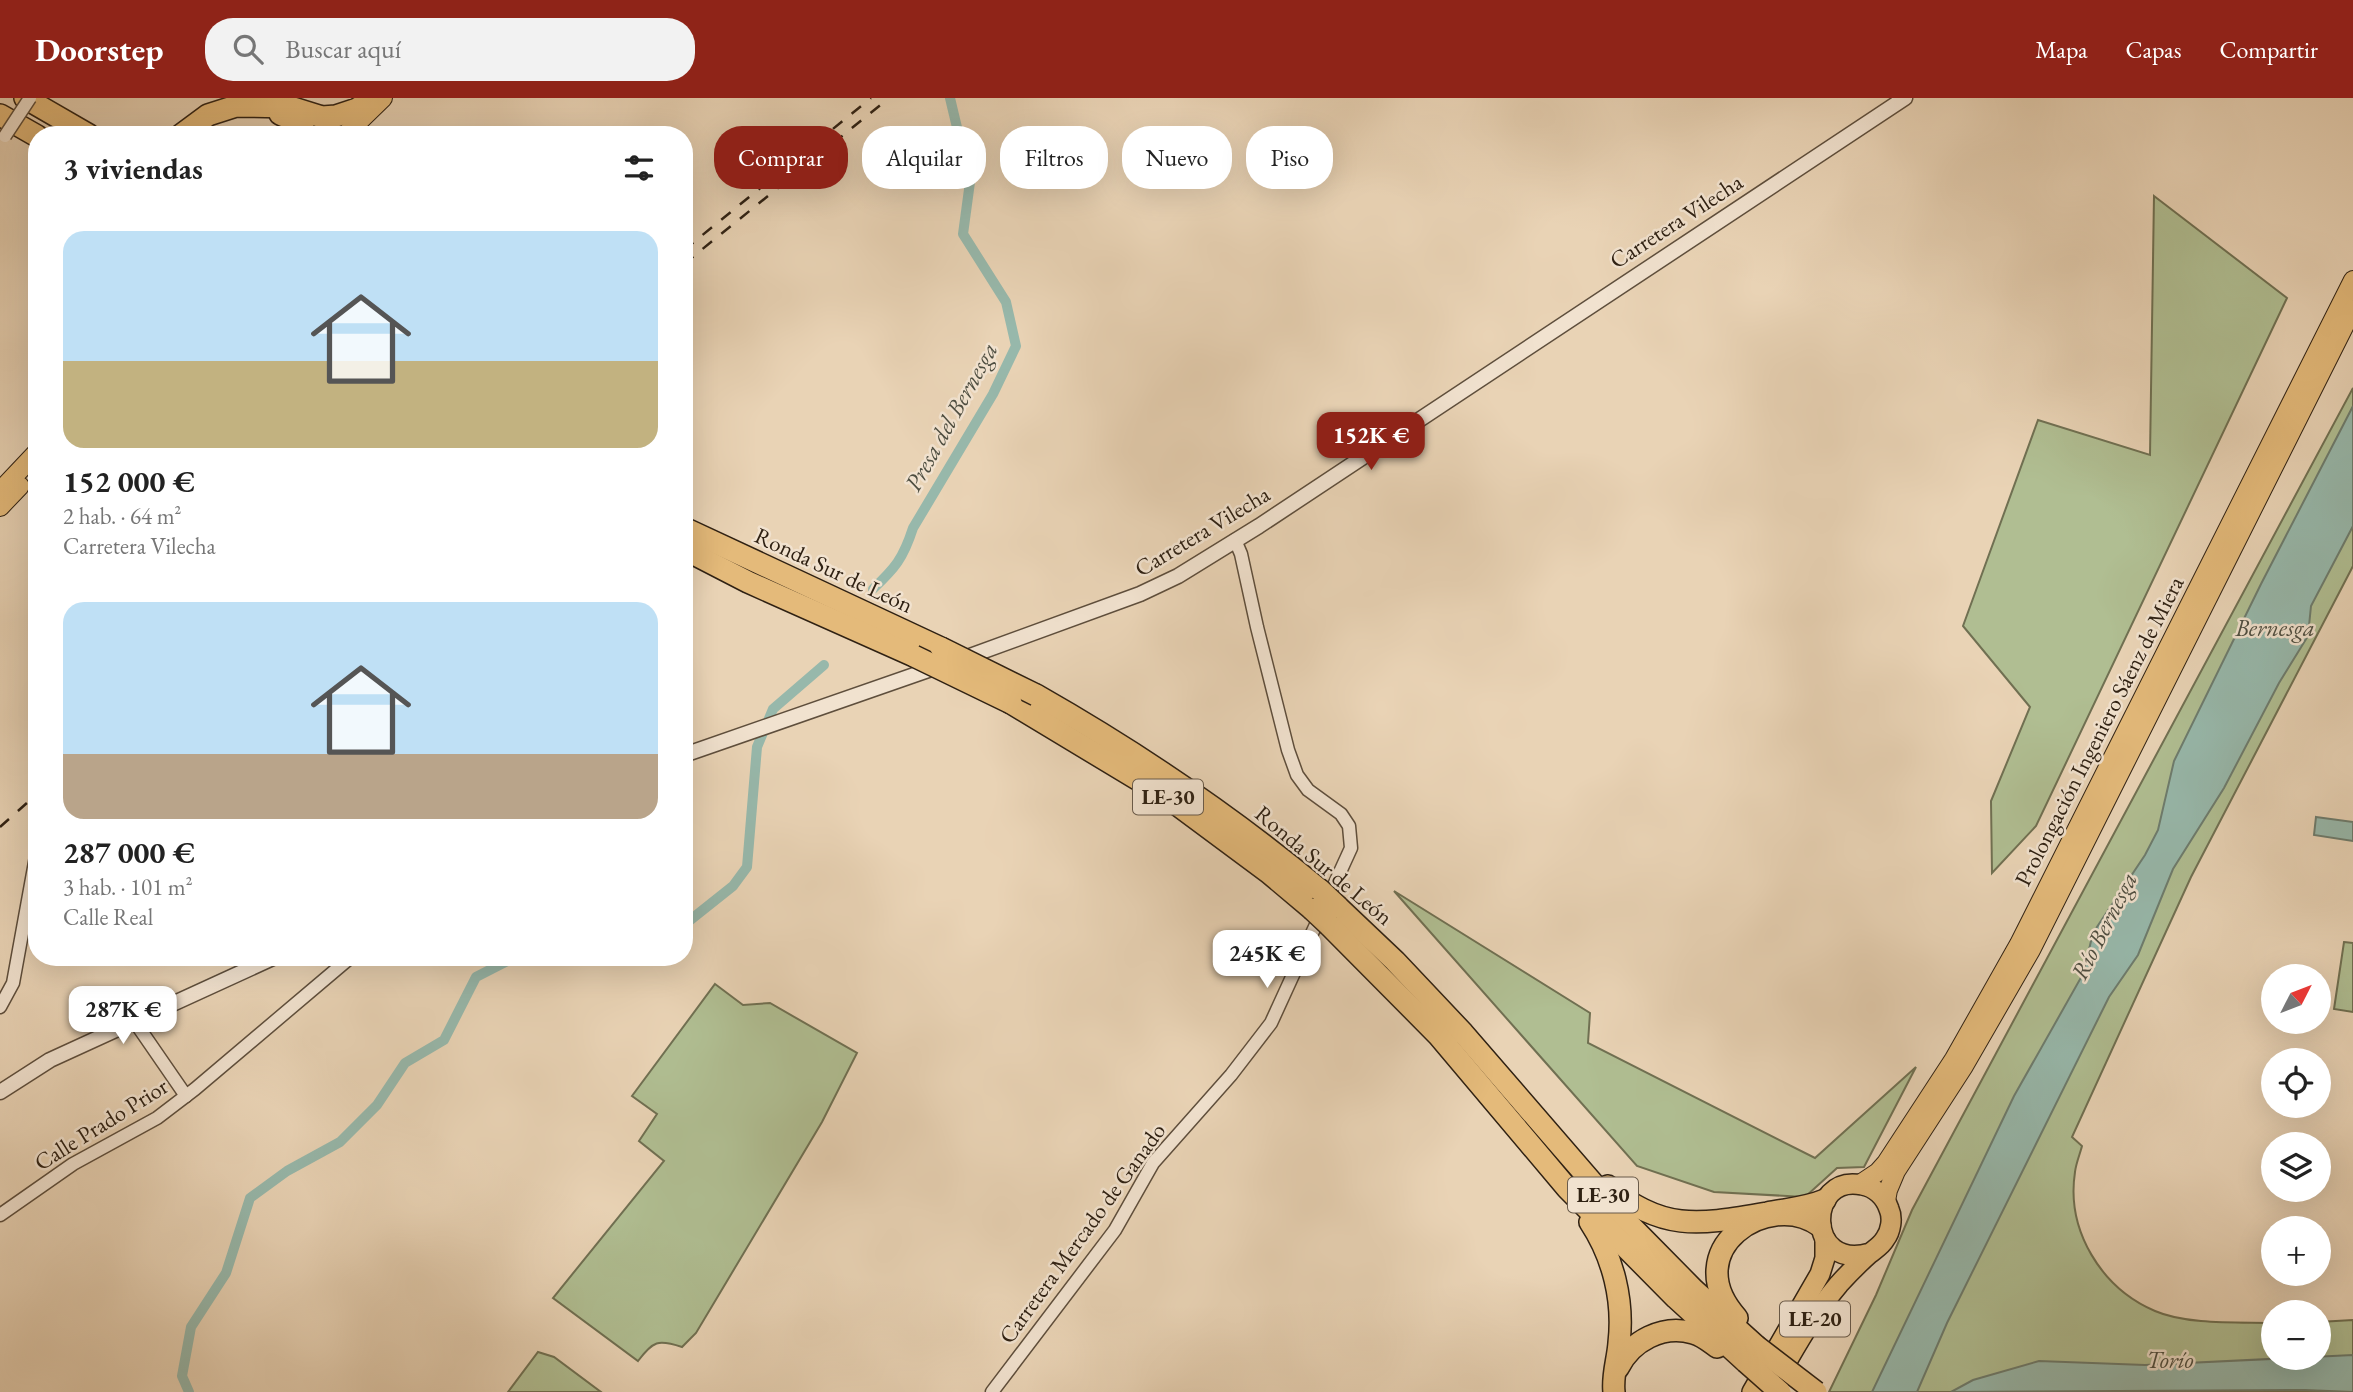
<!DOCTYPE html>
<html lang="es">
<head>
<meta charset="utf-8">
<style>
	:root { --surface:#fff; --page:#f2f2f2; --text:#222; --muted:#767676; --accent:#8f2418 }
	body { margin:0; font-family:"EB Garamond",serif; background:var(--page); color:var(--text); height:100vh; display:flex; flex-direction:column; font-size:26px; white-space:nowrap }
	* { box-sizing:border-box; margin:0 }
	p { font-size:23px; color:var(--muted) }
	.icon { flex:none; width:38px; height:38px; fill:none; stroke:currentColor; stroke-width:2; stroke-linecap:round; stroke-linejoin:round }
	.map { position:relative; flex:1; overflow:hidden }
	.sheet { position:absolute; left:28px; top:28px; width:665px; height:840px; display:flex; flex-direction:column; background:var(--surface); border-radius:28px; box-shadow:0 7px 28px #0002 }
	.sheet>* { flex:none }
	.top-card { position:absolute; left:714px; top:28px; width:665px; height:63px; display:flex; gap:14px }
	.needle { width:46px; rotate:48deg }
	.buttons { position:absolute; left:2261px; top:866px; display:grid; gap:14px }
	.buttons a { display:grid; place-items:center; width:70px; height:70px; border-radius:50%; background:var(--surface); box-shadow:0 7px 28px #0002; font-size:35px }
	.price { position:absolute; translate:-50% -60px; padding:0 16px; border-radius:14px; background:#fff; color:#222; font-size:23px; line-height:46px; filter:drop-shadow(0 2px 4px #0008) }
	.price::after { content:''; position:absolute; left:50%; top:42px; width:21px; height:16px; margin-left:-10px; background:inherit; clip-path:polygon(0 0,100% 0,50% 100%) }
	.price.current { background:var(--accent); color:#fff }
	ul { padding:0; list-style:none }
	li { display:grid; align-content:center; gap:14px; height:371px; padding:0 35px }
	li span { display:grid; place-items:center; height:217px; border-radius:21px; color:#555 }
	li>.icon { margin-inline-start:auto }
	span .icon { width:126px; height:126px; fill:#fffc; stroke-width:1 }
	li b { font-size:30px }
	h2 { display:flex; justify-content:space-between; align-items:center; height:84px; padding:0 35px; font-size:30px }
	.pill { padding:0 24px; border-radius:28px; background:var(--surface); box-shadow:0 7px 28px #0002; font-size:24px; line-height:63px }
	.pill.current { background:var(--accent); color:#fff }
	header { display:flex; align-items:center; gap:42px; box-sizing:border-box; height:98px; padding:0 35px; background:var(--accent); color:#fff }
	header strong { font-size:33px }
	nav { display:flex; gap:38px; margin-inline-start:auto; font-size:24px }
	.search { width:490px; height:63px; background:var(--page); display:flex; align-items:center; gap:18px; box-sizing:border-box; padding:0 24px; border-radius:28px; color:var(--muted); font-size:26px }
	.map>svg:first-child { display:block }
</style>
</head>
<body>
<header>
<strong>Doorstep</strong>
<div class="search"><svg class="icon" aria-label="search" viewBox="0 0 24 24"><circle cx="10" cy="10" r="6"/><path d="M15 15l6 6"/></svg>Buscar aquí</div>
<nav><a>Mapa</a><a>Capas</a><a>Compartir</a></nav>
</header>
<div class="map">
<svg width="2353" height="1294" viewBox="0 0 2353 1294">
	<rect width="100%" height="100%" fill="#e9d3b5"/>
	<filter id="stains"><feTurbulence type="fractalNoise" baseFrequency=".00286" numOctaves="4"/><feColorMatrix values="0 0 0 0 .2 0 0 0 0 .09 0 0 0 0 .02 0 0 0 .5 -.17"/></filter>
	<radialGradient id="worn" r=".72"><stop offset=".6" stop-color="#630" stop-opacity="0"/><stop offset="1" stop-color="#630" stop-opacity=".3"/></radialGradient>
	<!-- green -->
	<g fill="#b0be92" stroke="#707052" stroke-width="2">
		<path d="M2154,98L2287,200L2036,728L1992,775L1991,703L2030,609L1963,528L2038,322L2150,357Z"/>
		<path d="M2353,290V468L2191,779L2072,1039L2082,1048C2080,1056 2076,1065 2075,1074C2066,1132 2101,1190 2155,1213C2187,1227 2239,1224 2273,1225V1260H2319V1224L2353,1222V1294H1829L1876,1197L1912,1112Z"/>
		<path d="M1394,793L1590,915L1588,945L1815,1060L1916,969L1864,1069L1837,1070L1805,1099L1714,1094L1637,1068Z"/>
		<path d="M2344,844L2353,845V914L2334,911Z"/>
		<path d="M715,886L743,907L770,905L857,955L822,1024L696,1235L682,1249C658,1241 653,1243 638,1263L553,1200L664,1063L639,1043L657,1016L632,998Z"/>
		<path d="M538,1254L554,1259L601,1294H508Z"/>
	</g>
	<!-- water -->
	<g fill="#97b8ab" stroke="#6d7c6e" stroke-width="2">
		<path d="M2353,308V428L2311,508L2308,538L2279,585L2224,690L2173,771L2138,857L2109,899L1947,1225L1917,1294H1872L2014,998L2083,876L2093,835L2145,757L2158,732L2174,663L2261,486Z"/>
		<path d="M2316,719L2353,724V743L2314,737Z"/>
		<path d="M2353,1257V1294L2305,1292L1951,1294L1973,1282L2039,1263L2145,1267Z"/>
	</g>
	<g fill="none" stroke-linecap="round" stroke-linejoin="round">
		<!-- canal -->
		<g stroke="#97b8ab" stroke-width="10">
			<path d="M873,491C895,470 903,461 913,430L993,296L1016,248L1006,204L963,136L970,84L950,0"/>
			<path d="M684,827L733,788L747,769L757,649L773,611L824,567"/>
			<path d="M189,1294L182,1278L191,1229L226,1175L250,1100L287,1073L340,1044L377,1007L405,965L444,942L476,879L515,859"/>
		</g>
		<defs>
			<g id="minor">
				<path d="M0,909L13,885L37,753"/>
				<path d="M135,924L186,998"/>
				<path d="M0,1117L73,1066L157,1020L195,991L351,859"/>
				<path d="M992,1294L1115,1132L1153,1065L1231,977L1271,925L1351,750L1349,728L1341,716L1308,692L1297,677L1288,652L1257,529L1241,456L1235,442"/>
			</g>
			<g id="tertiary">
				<path d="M959,562L1140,496L1178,478L1259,428L1905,0"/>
				<path d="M684,657L940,568"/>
				<path d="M0,994L50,962L275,859"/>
			</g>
			<g id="primary">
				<path d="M345,37L383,0"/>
				<path d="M0,393L37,354"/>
				<path d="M0,409L20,388"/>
				<path d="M1860,1086L1878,1074L1886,1065L1954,961L2019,846L2353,182"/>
				<path d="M1886,1103L1888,1092L1896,1073L1964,968L2031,852L2353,211"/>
			</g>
			<g id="trunk">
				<path d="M1777,1281C1795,1249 1815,1214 1839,1186C1848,1176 1859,1165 1869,1156C1875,1151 1881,1148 1885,1141C1891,1133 1893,1120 1889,1111C1885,1099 1875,1089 1862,1087C1806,1075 1805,1174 1870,1155"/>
				<path d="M1752,1294L1820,1176L1825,1160V1141"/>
			</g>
			<g id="motorway">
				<path d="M25,0L89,37"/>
				<path d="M280,16C291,21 303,25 306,37"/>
				<path d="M0,17L37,38"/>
				<path d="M181,37L208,17L236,8L290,9L322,19L336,18L357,11L373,0"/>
				<path d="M684,430L941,550"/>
				<path d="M684,451L748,484L914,558"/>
				<path d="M1036,597C1138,655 1230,717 1320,792"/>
				<path d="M1011,605L1167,699L1268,774L1312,811"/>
				<path d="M1338,809L1395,863L1463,935L1623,1120L1694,1192L1756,1248"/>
				<path d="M1329,827L1438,937L1567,1090L1676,1200L1746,1264"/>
				<path d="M1608,1088C1663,1135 1702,1126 1767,1115C1787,1111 1806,1110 1825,1102"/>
				<path d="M1590,1124C1613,1159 1624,1202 1619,1245C1618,1261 1612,1277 1614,1294"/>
				<path d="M1737,1220C1676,1152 1769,1090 1820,1128"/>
				<path d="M1618,1270C1631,1243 1663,1226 1693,1235C1702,1237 1710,1244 1717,1249"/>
			</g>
		</defs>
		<!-- minor casing -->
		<use href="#minor" stroke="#5e4e3c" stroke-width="15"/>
		<!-- tertiary casing -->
		<use href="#tertiary" stroke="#5e4e3c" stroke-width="17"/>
		<!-- primary casing -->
		<use href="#primary" stroke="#2f2113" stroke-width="20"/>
		<!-- trunk casing -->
		<use href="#trunk" stroke="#2f2113" stroke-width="22"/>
		<!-- motorway casing -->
		<use href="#motorway" stroke="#2f2113" stroke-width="24"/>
		<!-- minor -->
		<use href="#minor" stroke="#f1e2cf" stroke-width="12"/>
		<!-- tertiary -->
		<use href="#tertiary" stroke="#f1e2cf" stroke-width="14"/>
		<!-- primary -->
		<use href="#primary" stroke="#e4ba7a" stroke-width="18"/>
		<!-- trunk -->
		<use href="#trunk" stroke="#e4ba7a" stroke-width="19"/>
		<!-- motorway -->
		<use href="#motorway" stroke="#e4ba7a" stroke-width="21"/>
		<!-- rail -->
		<g stroke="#2f2113" stroke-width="2.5" stroke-dasharray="12 12" stroke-linecap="butt">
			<path d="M684,152L871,0"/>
			<path d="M684,166L889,0"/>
			<path d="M0,729L37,696"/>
		</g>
		<defs>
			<path id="minor-bridge" d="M5,38L30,0"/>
			<g id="motorway-bridge">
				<path d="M941,550L1036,597"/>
				<path d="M914,558L1011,605"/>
				<path d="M1320,792L1338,809"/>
				<path d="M1312,811L1329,827"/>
				<path d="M1756,1248L1816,1294"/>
				<path d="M1746,1264L1780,1294"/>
			</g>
		</defs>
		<!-- minor-bridge casing -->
		<use href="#minor-bridge" stroke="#5e4e3c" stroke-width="15" stroke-linecap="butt"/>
		<!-- motorway-bridge casing -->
		<use href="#motorway-bridge" stroke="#2f2113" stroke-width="24" stroke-linecap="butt"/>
		<!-- minor-bridge -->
		<use href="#minor-bridge" stroke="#f1e2cf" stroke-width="12"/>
		<!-- motorway-bridge -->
		<use href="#motorway-bridge" stroke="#e4ba7a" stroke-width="21"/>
	</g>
	<g text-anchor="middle" stroke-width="5" stroke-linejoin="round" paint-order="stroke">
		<!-- shield labels -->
		<g fill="#f1e2cf" stroke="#695b4b" stroke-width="2">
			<rect x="1133" y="681.5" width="70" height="35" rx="5"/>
			<rect x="1568" y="1079.5" width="70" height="35" rx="5"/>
			<rect x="1780" y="1203.5" width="70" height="35" rx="5"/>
		</g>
		<g font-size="21" font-weight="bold" fill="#2f2113">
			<text x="1168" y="706">LE-30</text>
			<text x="1603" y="1104">LE-30</text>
			<text x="1815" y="1228">LE-20</text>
		</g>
		<!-- street labels -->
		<g font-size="23" fill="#2f2113" stroke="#f1e2cf">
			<text transform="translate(1676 123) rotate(-33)" y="8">Carretera Vilecha</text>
			<text transform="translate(1202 433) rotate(-31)" y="8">Carretera Vilecha</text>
			<text transform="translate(834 472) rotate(25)" y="8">Ronda Sur de León</text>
			<text transform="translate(2099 633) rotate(-63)" y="8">Prolongación Ingeniero Sáenz de Miera</text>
			<text transform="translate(1324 767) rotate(40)" y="8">Ronda Sur de León</text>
			<text transform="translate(101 1026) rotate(-32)" y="8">Calle Prado Prior</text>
			<text transform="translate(1082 1135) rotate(-54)" y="8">Carretera Mercado de Ganado</text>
		</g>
		<!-- water labels -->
		<g font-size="24" font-style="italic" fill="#4e4e41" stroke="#f1e2cf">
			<text transform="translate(951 319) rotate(-61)" y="8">Presa del Bernesga</text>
			<text x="2275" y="538">Bernesga</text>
			<text transform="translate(2104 828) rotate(-63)" y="8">Río Bernesga</text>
			<text x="2170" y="1270">Torío</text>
		</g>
	</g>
	<rect width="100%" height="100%" filter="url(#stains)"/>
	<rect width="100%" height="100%" fill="url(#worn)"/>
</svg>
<div class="buttons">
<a><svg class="needle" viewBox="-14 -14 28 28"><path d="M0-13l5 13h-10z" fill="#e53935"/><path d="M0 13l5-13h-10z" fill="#767676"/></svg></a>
<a><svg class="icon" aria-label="locate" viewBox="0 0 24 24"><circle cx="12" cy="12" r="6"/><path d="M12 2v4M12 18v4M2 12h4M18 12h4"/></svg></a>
<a><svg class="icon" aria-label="layers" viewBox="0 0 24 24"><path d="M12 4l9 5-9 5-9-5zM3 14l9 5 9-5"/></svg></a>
<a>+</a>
<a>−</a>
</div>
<b class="price current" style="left:1371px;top:374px">152K €</b>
<b class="price" style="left:1267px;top:892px">245K €</b>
<b class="price" style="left:123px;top:948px">287K €</b>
<div class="top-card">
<a class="pill current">Comprar</a>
<a class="pill">Alquilar</a>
<a class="pill">Filtros</a>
<a class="pill">Nuevo</a>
<a class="pill">Piso</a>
</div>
<section class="sheet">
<h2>3 viviendas<svg class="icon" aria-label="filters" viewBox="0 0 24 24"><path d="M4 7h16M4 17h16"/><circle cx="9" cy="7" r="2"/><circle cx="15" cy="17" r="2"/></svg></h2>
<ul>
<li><span style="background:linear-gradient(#bfe0f5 60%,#c2b280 0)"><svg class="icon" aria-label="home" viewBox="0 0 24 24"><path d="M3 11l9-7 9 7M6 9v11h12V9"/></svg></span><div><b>152 000 €</b><p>2 hab. · 64 m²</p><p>Carretera Vilecha</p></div></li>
<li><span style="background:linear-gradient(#bfe0f5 70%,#b9a48a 0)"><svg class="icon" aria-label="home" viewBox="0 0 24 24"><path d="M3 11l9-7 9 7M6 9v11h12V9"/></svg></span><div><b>287 000 €</b><p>3 hab. · 101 m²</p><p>Calle Real</p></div></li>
</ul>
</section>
</div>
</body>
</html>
